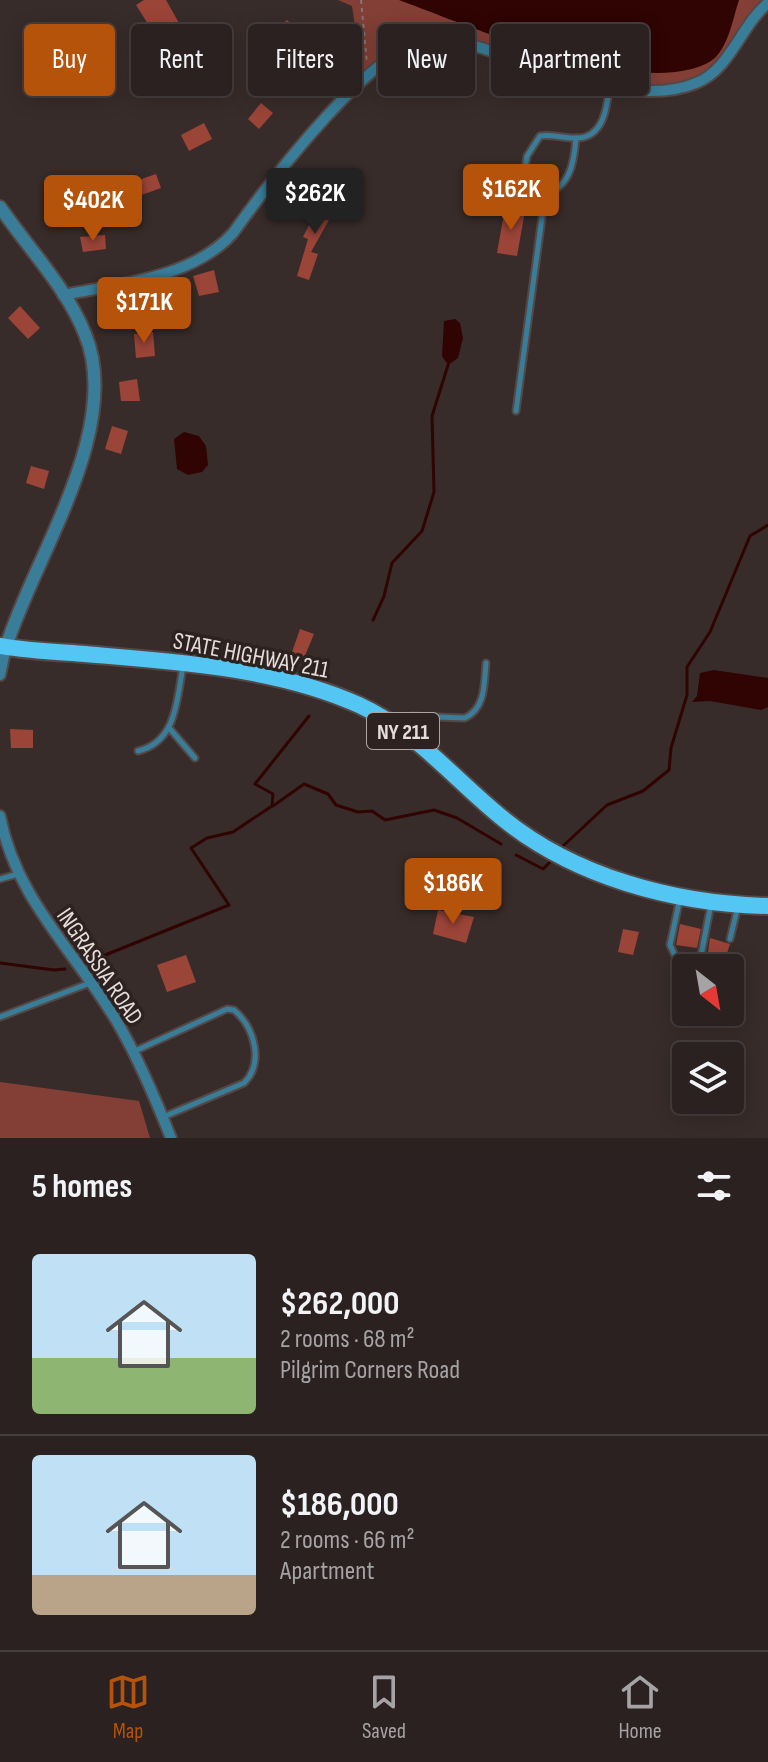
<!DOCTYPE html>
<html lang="en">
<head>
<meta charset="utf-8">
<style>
	:root { --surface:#2a2120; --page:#322929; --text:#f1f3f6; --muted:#a5a3a5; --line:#463e3e; --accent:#b45309 }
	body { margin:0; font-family:"Sofia Sans Condensed",sans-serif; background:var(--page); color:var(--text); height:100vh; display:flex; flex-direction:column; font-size:30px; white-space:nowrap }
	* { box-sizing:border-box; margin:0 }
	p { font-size:26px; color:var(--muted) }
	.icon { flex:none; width:44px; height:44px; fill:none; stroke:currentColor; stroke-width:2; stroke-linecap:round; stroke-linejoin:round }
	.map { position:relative; height:1138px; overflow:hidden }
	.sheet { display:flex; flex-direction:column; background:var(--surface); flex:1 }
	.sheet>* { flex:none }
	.hud { position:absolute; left:24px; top:24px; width:720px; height:72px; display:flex; gap:16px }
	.needle { width:52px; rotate:149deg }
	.controls { position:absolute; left:672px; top:954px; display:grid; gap:16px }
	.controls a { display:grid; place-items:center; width:72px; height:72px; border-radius:8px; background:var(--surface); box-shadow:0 4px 20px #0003,0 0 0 2px var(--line); font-size:40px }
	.price { position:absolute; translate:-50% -68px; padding:0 18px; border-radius:8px; background:var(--accent); color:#fff; font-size:26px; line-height:52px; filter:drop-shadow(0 2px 4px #0008) }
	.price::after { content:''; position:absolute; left:50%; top:48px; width:24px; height:18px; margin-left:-12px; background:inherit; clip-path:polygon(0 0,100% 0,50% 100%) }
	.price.active { background:#222; color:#fff }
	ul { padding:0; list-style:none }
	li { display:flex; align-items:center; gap:24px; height:200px; padding:0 32px }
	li+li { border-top:2px solid var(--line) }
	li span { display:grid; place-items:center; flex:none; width:224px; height:160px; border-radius:8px; color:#555 }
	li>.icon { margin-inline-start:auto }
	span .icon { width:96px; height:96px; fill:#fffc; stroke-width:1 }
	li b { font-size:34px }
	h2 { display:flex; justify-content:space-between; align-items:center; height:96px; padding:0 32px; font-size:34px }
	.chip { padding:0 28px; border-radius:8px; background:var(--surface); box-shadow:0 4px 20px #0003,0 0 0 2px var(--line); font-size:28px; line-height:72px }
	.chip.active { background:var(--accent); color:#fff }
	.tabs { display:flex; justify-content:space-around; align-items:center; height:112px; border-top:2px solid var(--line); background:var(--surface); font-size:22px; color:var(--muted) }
	.tabs a { display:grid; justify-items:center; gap:4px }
	.tabs .active { color:var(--accent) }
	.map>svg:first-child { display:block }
</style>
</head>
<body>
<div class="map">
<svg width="768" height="1138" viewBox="0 0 768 1138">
	<rect width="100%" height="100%" fill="#382c2a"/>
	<!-- green -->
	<g fill="#833f36">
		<path d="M338,0H768C749,22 716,66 693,80C663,98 553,74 518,65C494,59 473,46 448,46C415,47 392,65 363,78L352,6Z"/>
		<path d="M0,1082L139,1101L150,1138H0Z"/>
	</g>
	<!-- water -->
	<g fill="#2f0402">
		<path d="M399,0H739C733,18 728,50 711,61C643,102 470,26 399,0Z"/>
		<path d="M455,319L460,323L463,338L458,358L448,365L442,356L444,321Z"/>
		<path d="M184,432L199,436L206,446L208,465L202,472L188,475L177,469L174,439Z"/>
		<path d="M714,670L768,678V707L761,710L710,701L692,702L697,696L700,673Z"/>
	</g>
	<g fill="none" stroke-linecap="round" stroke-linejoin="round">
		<!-- stream -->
		<g stroke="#2f0402" stroke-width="3">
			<path d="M373,620L384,596L392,563L422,531L434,492L432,416L448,365"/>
			<path d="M273,806L304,784L328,794L336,805L358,812L372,811L385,820L434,810L457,818L501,844"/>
			<path d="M563,846L607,805L643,791L669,770L671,748L687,695V667L710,632L750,536L768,525"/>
			<path d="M516,855L543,869L550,862"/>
			<path d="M88,962L229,905L191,848L207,838L233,832L272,806L273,794L255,784L309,716"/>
			<path d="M0,963L54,970L65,969"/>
		</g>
	</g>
	<!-- building -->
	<g fill="#9b4438">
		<path d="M144,0H166L183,30L160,43L136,5Z"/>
		<path d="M287,20L308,40L291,54L273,33Z"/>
		<path d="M261,103L273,113L259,129L248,119Z"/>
		<path d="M204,123L212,139L189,151L181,135Z"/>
		<path d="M156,174L161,188L133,198L127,184Z"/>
		<path d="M323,197L338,204L311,252L318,254L309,280L297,276L308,239L303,237Z"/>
		<path d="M505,208L525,211L517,256L497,253Z"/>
		<path d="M105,235L106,249L83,252L80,237Z"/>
		<path d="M214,270L219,292L199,296L193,276Z"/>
		<path d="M20,306L40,328L28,339L8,318Z"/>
		<path d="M153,332L155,356L136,358L134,334Z"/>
		<path d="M137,379L140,401H121L119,382Z"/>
		<path d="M112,426L128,431L121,454L105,449Z"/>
		<path d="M31,466L49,471L44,489L26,483Z"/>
		<path d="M300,629L314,634L304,658L291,655Z"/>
		<path d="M10,729L33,730V748H11Z"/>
		<path d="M438,910L474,917L466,943L433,934Z"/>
		<path d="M680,924L701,929L697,948L676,945Z"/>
		<path d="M623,929L639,932L633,955L618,952Z"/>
		<path d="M710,938L730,944L722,968L706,966Z"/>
		<path d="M186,955L196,982L167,992L157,965Z"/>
	</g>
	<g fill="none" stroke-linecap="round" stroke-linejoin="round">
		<defs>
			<g id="service">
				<path d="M540,197C570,188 574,165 576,138"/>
				<path d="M516,411L543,210L525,168L527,156L540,136C553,134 565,139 578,138C603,137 607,108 609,89"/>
				<path d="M394,721L411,716L465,718C486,708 484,683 486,663"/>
				<path d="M170,729L195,758"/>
				<path d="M138,751C177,742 177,698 183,666"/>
				<path d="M0,879L18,874"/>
				<path d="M680,898L670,945L677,960L700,961L711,904"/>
				<path d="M730,939L738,906"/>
				<path d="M0,1017L90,983"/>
				<path d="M135,1051L227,1009L234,1010C255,1028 264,1063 244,1083L163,1117"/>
			</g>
			<g id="minor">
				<path d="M63,295C119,284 193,278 233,233C266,187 379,36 435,39C480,41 541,72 587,83C621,90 663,97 696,83C730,70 741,25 768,3"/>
				<path d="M0,675L6,647"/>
				<path d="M0,816C16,901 79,955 120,1027C140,1062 156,1100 171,1138"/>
			</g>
			<path id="tertiary" d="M0,207C28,248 67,288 85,334C124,428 34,557 6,647"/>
			<path id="primary" d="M0,646C28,651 57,652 85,654C175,662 275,667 359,705C416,731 454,779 501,817C574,877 675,904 768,906"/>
		</defs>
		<!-- service casing -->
		<use href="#service" stroke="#544846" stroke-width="9"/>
		<!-- minor casing -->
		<use href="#minor" stroke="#544846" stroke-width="14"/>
		<!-- tertiary casing -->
		<use href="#tertiary" stroke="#544846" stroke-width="16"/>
		<!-- primary casing -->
		<use href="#primary" stroke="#544846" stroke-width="20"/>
		<!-- path -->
		<path stroke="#817775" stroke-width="2" stroke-dasharray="4 4" stroke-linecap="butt" d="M361,0L367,63"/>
		<!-- service -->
		<use href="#service" stroke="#397d99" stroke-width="5"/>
		<!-- minor -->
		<use href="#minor" stroke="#397d99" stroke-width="10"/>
		<!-- tertiary -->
		<use href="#tertiary" stroke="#397d99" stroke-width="12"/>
		<!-- primary -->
		<use href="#primary" stroke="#53c6f4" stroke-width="16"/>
	</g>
	<g text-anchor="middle" stroke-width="7" stroke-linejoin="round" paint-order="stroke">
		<!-- shield labels -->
		<rect fill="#2e2220" stroke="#aea5a3" stroke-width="2" x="367" y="713" width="72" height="36" rx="6"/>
		<g font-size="22" font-weight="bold" fill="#e5dddb">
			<text x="403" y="739">NY 211</text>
		</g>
		<!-- street labels -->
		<g font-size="24" fill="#e5dddb" stroke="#2e2220">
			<text transform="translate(251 655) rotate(11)" y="8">STATE HIGHWAY 211</text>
			<text transform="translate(100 966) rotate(56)" y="8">INGRASSIA ROAD</text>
		</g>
	</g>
</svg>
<div class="controls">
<a><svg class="needle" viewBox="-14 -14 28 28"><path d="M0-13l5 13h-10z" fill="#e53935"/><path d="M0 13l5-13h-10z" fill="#a5a3a5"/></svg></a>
<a><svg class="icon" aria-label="layers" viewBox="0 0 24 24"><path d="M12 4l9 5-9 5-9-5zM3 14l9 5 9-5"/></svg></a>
</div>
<b class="price" style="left:511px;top:232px">$162K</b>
<b class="price active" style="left:315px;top:236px">$262K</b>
<b class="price" style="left:93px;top:243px">$402K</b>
<b class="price" style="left:144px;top:345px">$171K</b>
<b class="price" style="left:453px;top:926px">$186K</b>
<div class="hud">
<a class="chip active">Buy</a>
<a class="chip">Rent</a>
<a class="chip">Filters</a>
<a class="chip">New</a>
<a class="chip">Apartment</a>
</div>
</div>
<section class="sheet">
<h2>5 homes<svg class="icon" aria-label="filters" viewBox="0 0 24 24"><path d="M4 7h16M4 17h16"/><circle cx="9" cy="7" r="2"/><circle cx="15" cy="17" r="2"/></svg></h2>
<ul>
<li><span style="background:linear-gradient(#bfe0f5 65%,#8fb573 0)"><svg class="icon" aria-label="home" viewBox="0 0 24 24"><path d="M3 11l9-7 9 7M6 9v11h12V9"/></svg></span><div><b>$262,000</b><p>2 rooms · 68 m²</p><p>Pilgrim Corners Road</p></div></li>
<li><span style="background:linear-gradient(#bfe0f5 75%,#b9a48a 0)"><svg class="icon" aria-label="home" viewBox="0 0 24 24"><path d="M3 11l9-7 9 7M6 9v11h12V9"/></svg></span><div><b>$186,000</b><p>2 rooms · 66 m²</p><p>Apartment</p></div></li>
</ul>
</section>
<nav class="tabs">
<a class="active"><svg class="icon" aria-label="map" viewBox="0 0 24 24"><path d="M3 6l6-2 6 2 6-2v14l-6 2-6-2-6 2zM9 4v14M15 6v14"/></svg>Map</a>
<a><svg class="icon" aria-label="saved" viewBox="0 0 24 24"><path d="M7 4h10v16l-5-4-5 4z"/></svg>Saved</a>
<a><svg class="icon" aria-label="home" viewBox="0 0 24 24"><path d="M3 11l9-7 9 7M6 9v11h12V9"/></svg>Home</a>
</nav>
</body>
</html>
